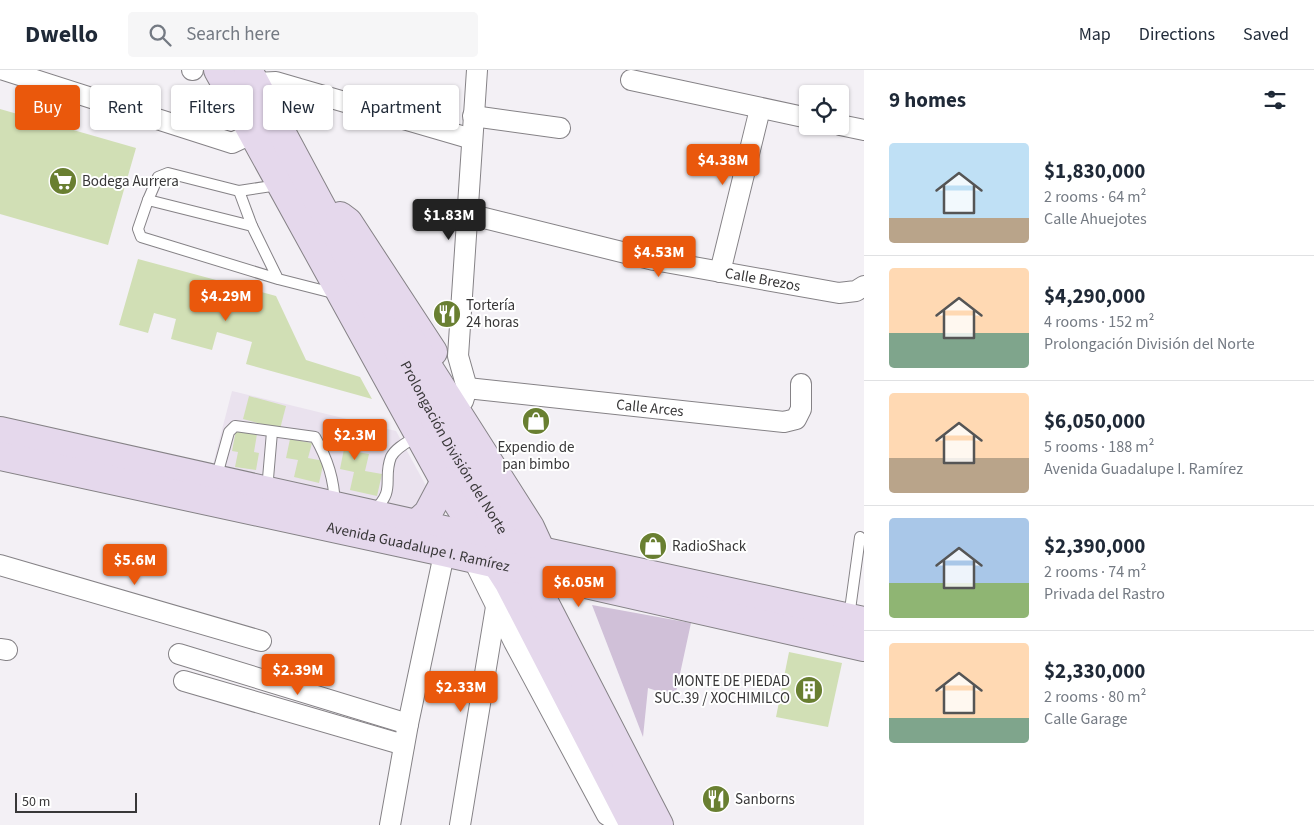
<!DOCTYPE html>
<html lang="en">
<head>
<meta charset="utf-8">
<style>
	:root { --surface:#fff; --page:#f6f6f7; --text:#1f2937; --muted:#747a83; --line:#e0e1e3; --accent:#ea580c }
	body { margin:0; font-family:"Source Sans 3",sans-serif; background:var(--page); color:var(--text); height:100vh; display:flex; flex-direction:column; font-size:19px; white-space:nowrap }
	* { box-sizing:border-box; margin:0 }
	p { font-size:16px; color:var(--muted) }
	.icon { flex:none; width:28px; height:28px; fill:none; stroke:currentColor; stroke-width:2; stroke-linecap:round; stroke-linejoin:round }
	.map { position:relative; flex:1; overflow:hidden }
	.drawer { display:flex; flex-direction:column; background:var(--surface); width:450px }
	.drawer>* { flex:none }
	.hud { position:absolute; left:15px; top:15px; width:475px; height:45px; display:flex; gap:10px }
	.tools { position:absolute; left:799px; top:15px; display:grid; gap:10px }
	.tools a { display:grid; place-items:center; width:50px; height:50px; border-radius:5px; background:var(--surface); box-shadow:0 1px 4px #0004; font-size:25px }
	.scale { position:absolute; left:15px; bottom:12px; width:122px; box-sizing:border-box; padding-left:5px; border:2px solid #383738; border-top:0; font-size:14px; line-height:18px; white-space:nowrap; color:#383738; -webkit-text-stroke:4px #fff; paint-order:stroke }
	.price { position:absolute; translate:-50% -42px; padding:0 11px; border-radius:5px; background:var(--accent); color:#fff; font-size:16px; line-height:32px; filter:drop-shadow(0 1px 2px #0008) }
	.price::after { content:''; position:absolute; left:50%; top:30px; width:15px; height:11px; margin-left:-8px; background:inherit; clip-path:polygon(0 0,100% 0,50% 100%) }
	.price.active { background:#222; color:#fff }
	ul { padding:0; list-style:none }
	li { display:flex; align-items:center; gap:15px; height:125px; padding:0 25px }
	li+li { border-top:1px solid var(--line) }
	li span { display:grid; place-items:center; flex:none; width:140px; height:100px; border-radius:5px; color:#555 }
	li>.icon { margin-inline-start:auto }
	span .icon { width:60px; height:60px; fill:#fffc; stroke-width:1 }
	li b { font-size:21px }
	h2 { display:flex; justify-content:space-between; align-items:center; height:60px; padding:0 25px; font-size:21px }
	.tag { padding:0 18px; border-radius:5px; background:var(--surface); box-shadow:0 1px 4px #0004; font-size:18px; line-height:45px }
	.tag.active { background:var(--accent); color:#fff }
	header { display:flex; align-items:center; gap:30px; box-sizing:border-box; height:70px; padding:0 25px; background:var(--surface); border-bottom:1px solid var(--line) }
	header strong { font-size:24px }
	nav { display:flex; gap:28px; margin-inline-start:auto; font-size:18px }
	.search { width:350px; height:45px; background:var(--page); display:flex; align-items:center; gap:12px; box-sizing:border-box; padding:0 18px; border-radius:5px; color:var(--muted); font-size:19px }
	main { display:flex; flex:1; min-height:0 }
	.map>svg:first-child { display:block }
</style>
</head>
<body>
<header>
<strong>Dwello</strong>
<div class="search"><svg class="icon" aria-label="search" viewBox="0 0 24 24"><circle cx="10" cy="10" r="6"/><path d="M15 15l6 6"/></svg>Search here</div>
<nav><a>Map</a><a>Directions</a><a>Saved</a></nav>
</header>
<main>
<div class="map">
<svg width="864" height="755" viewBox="0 0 864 755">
	<rect width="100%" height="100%" fill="#f3f0f5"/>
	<!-- built -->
	<path fill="#eae2ee" d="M232,321L396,361L430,423L416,438L397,442L212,398Z"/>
	<!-- green -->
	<path fill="#d0c0d8" d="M592,535L691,553L675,627L648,618L643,667Z"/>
	<!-- building -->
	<g fill="#d1dfb5">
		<path d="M0,39L136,78L108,175L0,144Z"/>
		<path d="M138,189L276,226L306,290L360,307L372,329L246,294L252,272L217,262L212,280L171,269L176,249L154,243L148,263L119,255Z"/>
		<path d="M249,326L286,336L280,359L243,349Z"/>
		<path d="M332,357L361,363L357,382L369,384L365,401L382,404L377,426L350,420L354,402L340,399L344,379L328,376Z"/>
		<path d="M236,360L257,364L254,382L259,383L256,400L235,397L238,382L232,381Z"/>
		<path d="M290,369L312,373L308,388L324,391L319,413L294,407L298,390L286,388Z"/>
		<path d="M789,582L842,593L828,657L776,647Z"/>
	</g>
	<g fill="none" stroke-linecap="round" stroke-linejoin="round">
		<defs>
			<g id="service">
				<path d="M239,121L252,156"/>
				<path d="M148,130L158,107L168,103L239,121L278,115"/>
				<path d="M278,209L252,156L148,130L138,159L141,167L278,209L337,224"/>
				<path d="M216,409L229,362L235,356L315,367C328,390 334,409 335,435"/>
				<path d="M267,420L272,362"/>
				<path d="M373,441C397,420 382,410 391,387C396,377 410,371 419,365"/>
				<path d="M849,547L860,467"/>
			</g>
			<g id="minor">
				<path d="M4,0L232,73L253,63"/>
				<path d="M192,0H193"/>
				<path d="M631,10L808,48"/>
				<path d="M255,13L276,12L472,69"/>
				<path d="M473,46L560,58"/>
				<path d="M840,55L864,60"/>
				<path id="s1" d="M468,144L654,190L839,223L856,221L864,216"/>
				<path d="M720,202L760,39"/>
				<path id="s2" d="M467,318L784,352L796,349L801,339V314"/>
				<path d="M463,331L467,318L458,286L477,0"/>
				<path d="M473,489L514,572L607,745L624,755"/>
				<path d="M0,495L261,571"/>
				<path d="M0,579L7,580"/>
				<path d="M179,584L408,654"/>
				<path d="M184,611L404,675"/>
				<path d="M390,755L408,654L447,470"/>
				<path d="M460,755L496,537"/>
			</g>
			<g id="secondary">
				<path d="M218,0L450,421L509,513L634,755"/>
				<path id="s3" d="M248,0L448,373L528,501L659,755"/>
				<path d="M340,146L348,152L433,282"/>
				<path d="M411,270L530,457L547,494"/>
				<path d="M0,361L416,454L864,551"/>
				<path id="s4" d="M0,386L444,482L864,577"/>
				<path d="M416,454L428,443L445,411"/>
			</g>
		</defs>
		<!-- service casing -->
		<use href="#service" stroke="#858286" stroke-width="12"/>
		<!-- minor casing -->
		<use href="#minor" stroke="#858286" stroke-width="22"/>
		<!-- secondary casing -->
		<use href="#secondary" stroke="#858286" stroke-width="30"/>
		<!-- service -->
		<use href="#service" stroke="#fff" stroke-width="10"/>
		<!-- minor -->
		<use href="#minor" stroke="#fff" stroke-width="20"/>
		<!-- secondary -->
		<use href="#secondary" stroke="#e5d8ec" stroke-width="28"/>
	</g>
	<!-- icons -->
	<defs>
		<symbol id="supermarket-disc" viewBox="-11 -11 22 22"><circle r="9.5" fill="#697f31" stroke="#fff"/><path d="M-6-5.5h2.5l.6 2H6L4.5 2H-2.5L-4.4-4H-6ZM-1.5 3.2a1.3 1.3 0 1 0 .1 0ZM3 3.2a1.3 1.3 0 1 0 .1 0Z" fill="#fff"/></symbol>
		<symbol id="restaurant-disc" viewBox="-11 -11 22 22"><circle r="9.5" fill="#697f31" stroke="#fff"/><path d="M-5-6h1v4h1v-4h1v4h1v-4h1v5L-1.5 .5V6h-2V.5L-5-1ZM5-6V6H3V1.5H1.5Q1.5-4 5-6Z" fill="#fff"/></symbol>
		<symbol id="shop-disc" viewBox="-11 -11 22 22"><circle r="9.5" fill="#697f31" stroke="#fff"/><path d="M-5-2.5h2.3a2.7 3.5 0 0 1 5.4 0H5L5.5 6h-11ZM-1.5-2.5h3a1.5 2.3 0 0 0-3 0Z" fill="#fff"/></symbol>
		<symbol id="building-disc" viewBox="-11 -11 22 22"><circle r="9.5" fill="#697f31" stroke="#fff"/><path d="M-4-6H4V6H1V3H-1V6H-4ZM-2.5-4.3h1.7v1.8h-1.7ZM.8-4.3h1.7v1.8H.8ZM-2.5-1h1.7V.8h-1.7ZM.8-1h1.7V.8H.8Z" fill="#fff"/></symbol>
	</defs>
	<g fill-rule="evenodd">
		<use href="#supermarket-disc" x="47" y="95" width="32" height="32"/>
		<use href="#restaurant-disc" x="431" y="228" width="32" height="32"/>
		<use href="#shop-disc" x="520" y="335" width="32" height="32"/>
		<use href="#shop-disc" x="637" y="460" width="32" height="32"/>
		<use href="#building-disc" x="793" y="604" width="32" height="32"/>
		<use href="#restaurant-disc" x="700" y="713" width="32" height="32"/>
	</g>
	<g text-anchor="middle" stroke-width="4" stroke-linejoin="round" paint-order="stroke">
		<!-- poi labels -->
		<g font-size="15" fill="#383738" stroke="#fff" text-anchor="start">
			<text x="82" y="116">Bodega Aurrera</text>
			<text x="466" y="240">Tortería<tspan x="466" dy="17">24 horas</tspan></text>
			<text x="536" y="382" text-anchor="middle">Expendio de<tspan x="536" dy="17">pan bimbo</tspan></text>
			<text x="672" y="481">RadioShack</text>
			<text x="790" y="616" text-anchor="end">MONTE DE PIEDAD<tspan x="790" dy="17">SUC.39 / XOCHIMILCO</tspan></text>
			<text x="735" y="734">Sanborns</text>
		</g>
		<!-- street labels -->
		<g font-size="15" fill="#383738" stroke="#fff">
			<text dy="5" stroke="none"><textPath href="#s1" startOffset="302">Calle Brezos</textPath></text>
			<text dy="5" stroke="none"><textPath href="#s2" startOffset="184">Calle Arces</textPath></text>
			<text dy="5" stroke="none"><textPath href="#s3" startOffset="430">Prolongación División del Norte</textPath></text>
			<text dy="5" stroke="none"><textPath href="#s4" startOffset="428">Avenida Guadalupe I. Ramírez</textPath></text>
		</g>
	</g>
</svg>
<div class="tools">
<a><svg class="icon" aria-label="locate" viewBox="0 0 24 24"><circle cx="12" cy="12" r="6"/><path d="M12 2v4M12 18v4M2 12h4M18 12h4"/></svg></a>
</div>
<div class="scale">50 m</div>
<b class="price" style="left:723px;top:116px">$4.38M</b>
<b class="price active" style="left:449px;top:171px">$1.83M</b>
<b class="price" style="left:659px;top:208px">$4.53M</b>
<b class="price" style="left:226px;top:252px">$4.29M</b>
<b class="price" style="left:355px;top:391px">$2.3M</b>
<b class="price" style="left:135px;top:516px">$5.6M</b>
<b class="price" style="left:579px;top:538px">$6.05M</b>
<b class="price" style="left:298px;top:626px">$2.39M</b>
<b class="price" style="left:461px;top:643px">$2.33M</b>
<div class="hud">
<a class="tag active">Buy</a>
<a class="tag">Rent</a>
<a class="tag">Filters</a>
<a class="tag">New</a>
<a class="tag">Apartment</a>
</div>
</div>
<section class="drawer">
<h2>9 homes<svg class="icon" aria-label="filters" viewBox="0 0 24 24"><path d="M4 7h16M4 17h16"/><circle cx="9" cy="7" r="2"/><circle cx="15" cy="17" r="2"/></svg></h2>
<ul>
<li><span style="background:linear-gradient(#bfe0f5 75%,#b9a48a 0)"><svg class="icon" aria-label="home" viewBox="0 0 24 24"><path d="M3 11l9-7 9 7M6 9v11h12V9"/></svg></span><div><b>$1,830,000</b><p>2 rooms · 64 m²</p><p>Calle Ahuejotes</p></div></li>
<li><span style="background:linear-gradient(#ffd9b3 65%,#7fa58c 0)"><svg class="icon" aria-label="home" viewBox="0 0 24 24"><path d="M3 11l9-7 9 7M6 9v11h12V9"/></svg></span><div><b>$4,290,000</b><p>4 rooms · 152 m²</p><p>Prolongación División del Norte</p></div></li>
<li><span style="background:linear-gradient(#ffd9b3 65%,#b9a48a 0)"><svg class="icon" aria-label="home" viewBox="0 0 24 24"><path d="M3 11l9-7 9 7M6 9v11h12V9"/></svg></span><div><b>$6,050,000</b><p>5 rooms · 188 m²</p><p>Avenida Guadalupe I. Ramírez</p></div></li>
<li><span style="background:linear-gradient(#a9c7e8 65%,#8fb573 0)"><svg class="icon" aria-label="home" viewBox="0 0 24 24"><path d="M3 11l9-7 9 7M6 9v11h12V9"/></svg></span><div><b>$2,390,000</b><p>2 rooms · 74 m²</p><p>Privada del Rastro</p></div></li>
<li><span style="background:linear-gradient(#ffd9b3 75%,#7fa58c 0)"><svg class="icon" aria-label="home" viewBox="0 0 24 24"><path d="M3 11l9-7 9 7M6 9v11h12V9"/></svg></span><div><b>$2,330,000</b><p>2 rooms · 80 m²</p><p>Calle Garage</p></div></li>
</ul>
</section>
</main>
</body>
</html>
